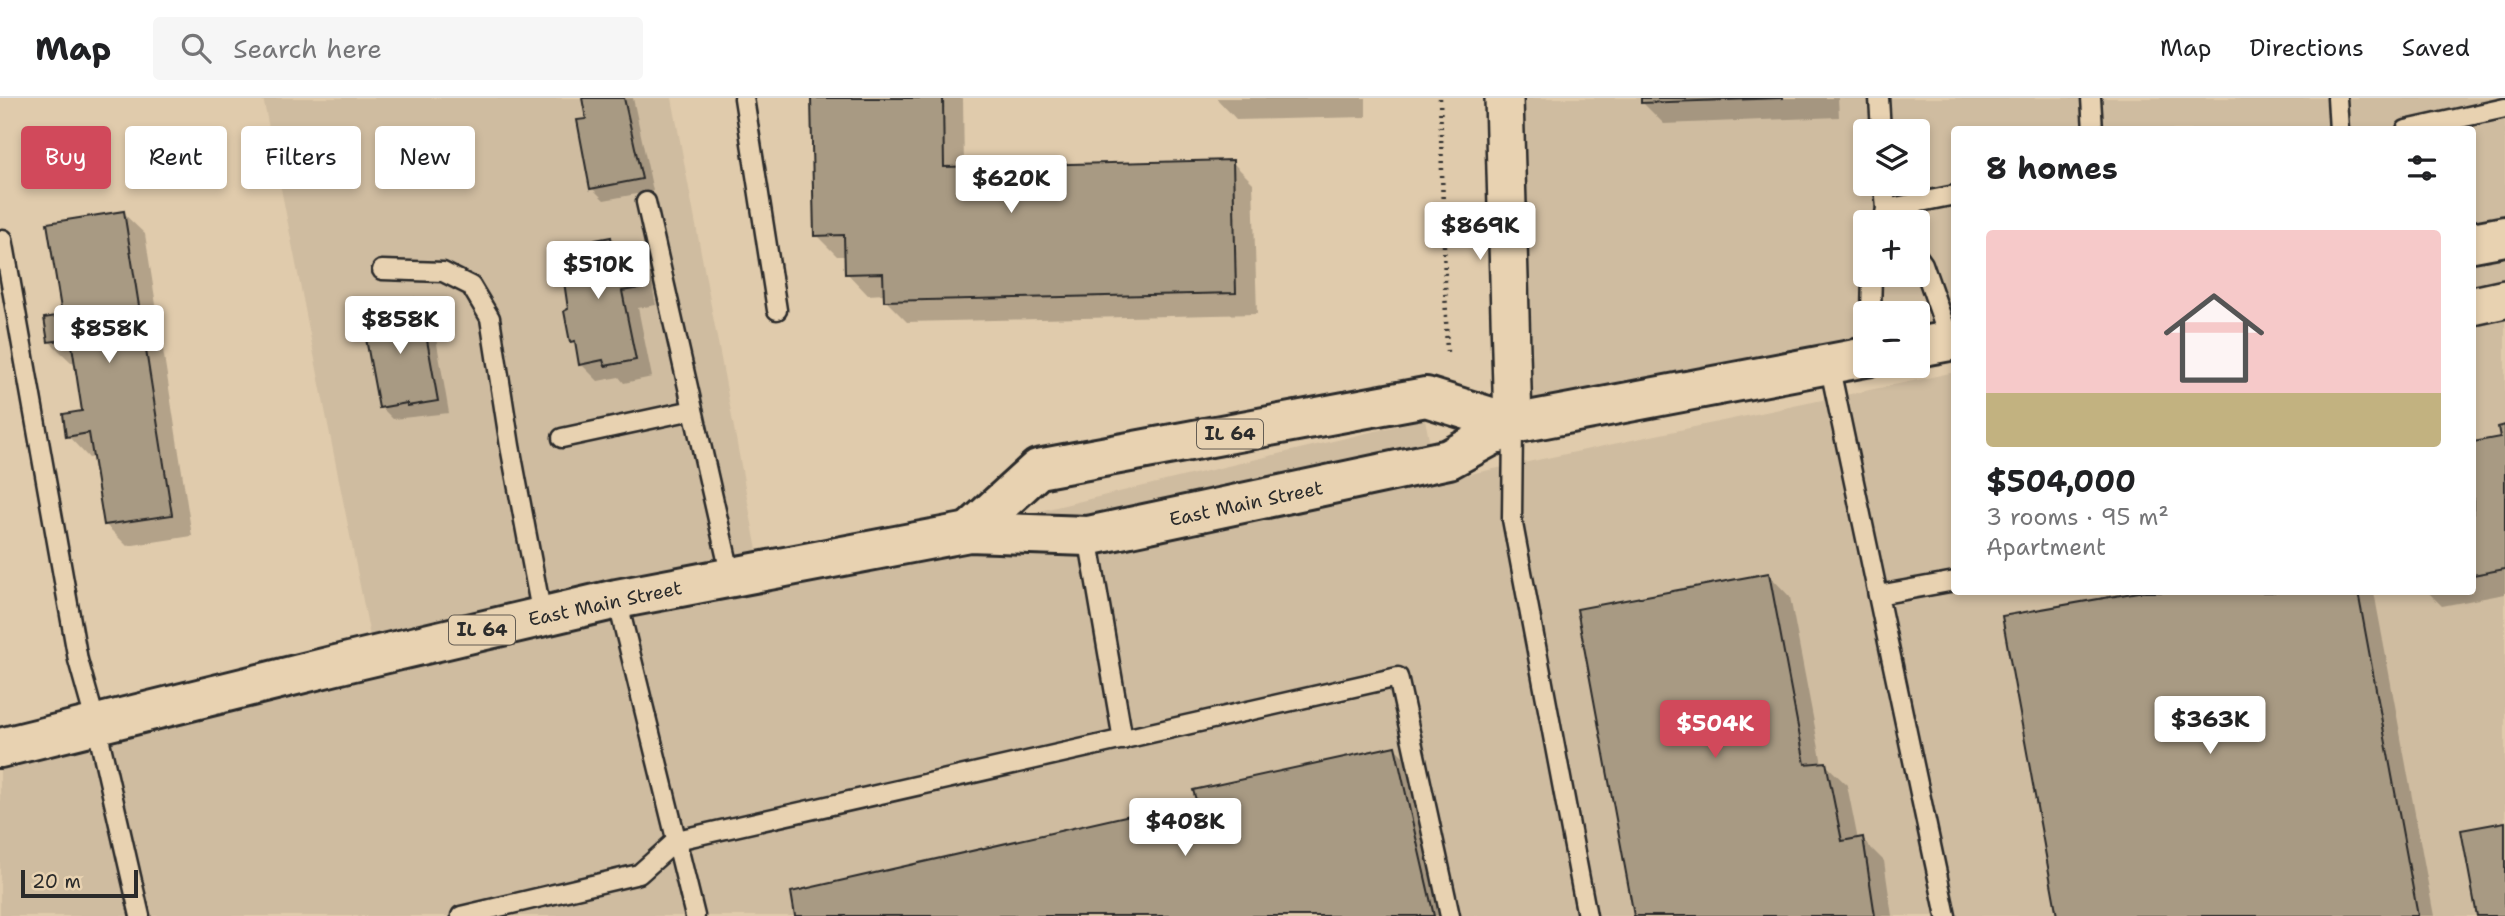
<!DOCTYPE html>
<html lang="en">
<head>
<meta charset="utf-8">
<style>
	:root { --surface:#fff; --page:#f6f6f6; --text:#202124; --muted:#757577; --line:#e0e0e0; --accent:#d1495b }
	body { margin:0; font-family:"Shantell Sans",sans-serif; background:var(--page); color:var(--text); height:100vh; display:flex; flex-direction:column; font-size:26px; white-space:nowrap }
	* { box-sizing:border-box; margin:0 }
	p { font-size:23px; color:var(--muted) }
	.icon { flex:none; width:38px; height:38px; fill:none; stroke:currentColor; stroke-width:2; stroke-linecap:round; stroke-linejoin:round }
	.map { position:relative; flex:1; overflow:hidden }
	.panel { position:absolute; left:1951px; top:28px; width:525px; height:469px; display:flex; flex-direction:column; background:var(--surface); border-radius:7px; box-shadow:0 4px 10px #0003 }
	.panel>* { flex:none }
	.banner { position:absolute; left:21px; top:28px; width:665px; height:63px; display:flex; gap:14px }
	.buttons { position:absolute; left:1853px; top:21px; display:grid; gap:14px }
	.buttons a { display:grid; place-items:center; width:77px; height:77px; border-radius:7px; background:var(--surface); box-shadow:0 4px 10px #0003; font-size:35px }
	.scale { position:absolute; left:21px; bottom:18px; width:117px; box-sizing:border-box; padding-left:7px; border:4px solid #2b2b2b; border-top:0; font-size:19px; line-height:24px; white-space:nowrap; color:#2b2b2b; -webkit-text-stroke:5px #e8d2b1; paint-order:stroke }
	.price { position:absolute; translate:-50% -60px; padding:0 16px; border-radius:7px; background:#fff; color:#222; font-size:23px; line-height:46px; filter:drop-shadow(0 2px 4px #0008) }
	.price::after { content:''; position:absolute; left:50%; top:42px; width:21px; height:16px; margin-left:-10px; background:inherit; clip-path:polygon(0 0,100% 0,50% 100%) }
	.price.current { background:var(--accent); color:#fff }
	ul { padding:0; list-style:none }
	li { display:grid; align-content:center; gap:14px; height:371px; padding:0 35px }
	li span { display:grid; place-items:center; height:217px; border-radius:7px; color:#555 }
	li>.icon { margin-inline-start:auto }
	span .icon { width:126px; height:126px; fill:#fffc; stroke-width:1 }
	li b { font-size:30px }
	h2 { display:flex; justify-content:space-between; align-items:center; height:84px; padding:0 35px; font-size:30px }
	.pill { padding:0 24px; border-radius:7px; background:var(--surface); box-shadow:0 4px 10px #0003; font-size:24px; line-height:63px }
	.pill.current { background:var(--accent); color:#fff }
	header { display:flex; align-items:center; gap:42px; box-sizing:border-box; height:98px; padding:0 35px; background:var(--surface); border-bottom:2px solid var(--line) }
	header strong { font-size:33px }
	nav { display:flex; gap:38px; margin-inline-start:auto; font-size:24px }
	.search { width:490px; height:63px; background:var(--page); display:flex; align-items:center; gap:18px; box-sizing:border-box; padding:0 24px; border-radius:7px; color:var(--muted); font-size:26px }
	.map>svg:first-child { display:block }
</style>
</head>
<body>
<header>
<strong>Map</strong>
<div class="search"><svg class="icon" aria-label="search" viewBox="0 0 24 24"><circle cx="10" cy="10" r="6"/><path d="M15 15l6 6"/></svg>Search here</div>
<nav><a>Map</a><a>Directions</a><a>Saved</a></nav>
</header>
<div class="map">
<svg width="2505" height="818" viewBox="0 0 2505 818">
	<rect width="100%" height="100%" fill="#e0cbac"/>
	<filter id="ink" filterUnits="userSpaceOnUse"><feTurbulence type="fractalNoise" baseFrequency=".0143" numOctaves="2"/><feDisplacementMap in="SourceGraphic" scale="14" xChannelSelector="R" yChannelSelector="G"/><feConvolveMatrix kernelMatrix="1 2 1 2 8 2 1 2 1" color-interpolation-filters="sRGB"/></filter>
	<g filter="url(#ink)">
		<!-- built -->
		<g fill="#cfbca0" fill-rule="evenodd">
			<path d="M263,0H672L759,463L372,548Z"/>
			<path d="M1519,0H2505V123L2473,129V32H1955V228L1918,235V215H1866L1865,245L1529,309ZM1866,33H1918V86H1866ZM1866,124H1918V177H1866Z"/>
			<path d="M2505,158V818H0V661L1425,321L1437,383L1955,274V494H2473V165Z"/>
		</g>
		<!-- shadow -->
		<g fill="#0003">
			<path d="M584,0H633L653,93L604,102L592,90L588,22Z"/>
			<path d="M813,0H963L964,70L1232,64L1253,85L1257,216L907,224L886,203L885,196L868,197L847,175L846,158H837L816,137Z"/>
			<path d="M1366,0V19L1237,22L1216,0Z"/>
			<path d="M1643,0H1838L1839,19L1664,26L1643,5Z"/>
			<path d="M123,115L145,136L192,438L127,448L105,426L95,359L89,360L68,338L84,315L76,264H71L49,243Z"/>
			<path d="M611,141L650,176L656,207L638,210L652,279L624,285L619,279L598,283L581,266L578,249L572,243L570,213Z"/>
			<path d="M413,202L425,214L427,226L435,234L449,315L393,321L381,309L380,229Z"/>
			<path d="M2505,329V496L2442,508L2428,494H2473V346L2502,340Z"/>
			<path d="M1769,477L1790,499L1822,666H1825L1847,687L1858,742L1862,741L1884,763L1892,818H1636Z"/>
			<path d="M2148,494H2374L2434,818H2059L2004,520Z"/>
			<path d="M1395,650L1416,671L1449,818H797L1198,703Z"/>
		</g>
		<!-- building -->
		<g fill="#a89a83" stroke="#2b2b2b" stroke-width="2">
			<path d="M582,0H624L642,81L590,91L577,22L586,21Z"/>
			<path d="M811,0H943L944,69L1233,62L1236,195L884,203L883,175L845,176L844,137L814,138Z"/>
			<path d="M1641,0H1784L1641,5Z"/>
			<path d="M124,113L172,417L104,427L89,335L66,339L63,316L82,313L71,241L48,244L44,220L62,217L47,125Z"/>
			<path d="M611,139L615,160L633,157L640,190L622,193L636,262L605,268L603,262L579,267L575,243L570,244L564,213L568,211L559,149Z"/>
			<path d="M414,200L417,220H423L438,303L407,308V305L379,310L364,230L378,228L374,207Z"/>
			<path d="M2505,327V471L2473,477V344L2500,339L2498,329Z"/>
			<path d="M1769,475L1805,666L1826,664L1842,743L1863,739L1875,818H1634L1577,511Z"/>
			<path d="M2138,494H2358L2418,818H2057L2002,518Z"/>
			<path d="M1395,648L1434,818H795L791,794L1196,702L1193,692Z"/>
			<path d="M2505,724V818H2477L2461,732Z"/>
		</g>
		<g fill="none" stroke-linecap="round" stroke-linejoin="round">
			<defs>
				<g id="lane">
					<path d="M744,0L777,212"/>
					<path d="M1879,0L1881,33"/>
					<path d="M2091,0L2093,32"/>
					<path d="M2337,0L2339,32"/>
					<path d="M2406,32L2505,10"/>
					<path d="M646,104L731,479"/>
					<path d="M1886,111L1955,97"/>
					<path d="M1883,124L1886,111L1884,86"/>
					<path d="M3,141L78,562L96,626L140,818"/>
					<path d="M1918,159L1923,166L1950,243"/>
					<path d="M382,172L443,174L471,188L490,220L510,348L542,518"/>
					<path d="M1871,215L1872,177"/>
					<path d="M1829,266L1946,818"/>
					<path d="M1513,326L1512,421L1587,818"/>
					<path d="M562,340L693,312"/>
					<path d="M1088,438L1123,642"/>
					<path d="M1878,497L1955,483"/>
					<path d="M617,501L695,818"/>
					<path d="M461,818L639,776L677,742L1398,579L1450,818"/>
				</g>
				<g id="street">
					<path d="M1504,0L1513,326"/>
					<path d="M2473,208L2505,201"/>
				</g>
				<g id="primary">
					<path d="M2473,144L2505,138"/>
					<path d="M1918,249L1955,242"/>
					<path d="M969,434L1038,371L1426,299L1513,326"/>
					<path d="M0,650L332,568L617,501L969,434L1088,438L1449,361L1513,326L1866,259"/>
				</g>
			</defs>
			<!-- lane casing -->
			<use href="#lane" stroke="#2b2b2b" stroke-width="23"/>
			<!-- street casing -->
			<use href="#street" stroke="#2b2b2b" stroke-width="42"/>
			<!-- primary casing -->
			<use href="#primary" stroke="#2b2b2b" stroke-width="44"/>
			<!-- path -->
			<path stroke="#2b2b2b" stroke-width="4.5" stroke-dasharray="2 5" stroke-linecap="butt" d="M1440,0L1447,257"/>
			<!-- lane -->
			<use href="#lane" stroke="#e8d2b1" stroke-width="18"/>
			<!-- street -->
			<use href="#street" stroke="#e8d2b1" stroke-width="37"/>
			<!-- primary -->
			<use href="#primary" stroke="#e8d2b1" stroke-width="38"/>
		</g>
	</g>
	<g text-anchor="middle" stroke-width="7" stroke-linejoin="round" paint-order="stroke">
		<!-- shield labels -->
		<g fill="#e8d2b1" stroke="#645d53" stroke-width="2">
			<rect x="1197" y="321.5" width="66" height="29" rx="5"/>
			<rect x="449" y="517.5" width="66" height="29" rx="5"/>
		</g>
		<g font-size="18" font-weight="bold" fill="#2b2b2b">
			<text x="1230" y="342">IL 64</text>
			<text x="482" y="538">IL 64</text>
		</g>
		<!-- street labels -->
		<g font-size="19" fill="#2b2b2b" stroke="#e8d2b1">
			<text transform="translate(1246 405) rotate(-12)" y="7">East Main Street</text>
			<text transform="translate(605 505) rotate(-12)" y="7">East Main Street</text>
		</g>
	</g>
</svg>
<div class="buttons">
<a><svg class="icon" aria-label="layers" viewBox="0 0 24 24"><path d="M12 4l9 5-9 5-9-5zM3 14l9 5 9-5"/></svg></a>
<a>+</a>
<a>−</a>
</div>
<div class="scale">20 m</div>
<b class="price" style="left:1011px;top:117px">$620K</b>
<b class="price" style="left:1480px;top:164px">$869K</b>
<b class="price" style="left:598px;top:203px">$510K</b>
<b class="price" style="left:400px;top:258px">$858K</b>
<b class="price" style="left:109px;top:267px">$858K</b>
<b class="price" style="left:2210px;top:658px">$363K</b>
<b class="price current" style="left:1715px;top:662px">$504K</b>
<b class="price" style="left:1185px;top:760px">$408K</b>
<div class="banner">
<a class="pill current">Buy</a>
<a class="pill">Rent</a>
<a class="pill">Filters</a>
<a class="pill">New</a>
</div>
<section class="panel">
<h2>8 homes<svg class="icon" aria-label="filters" viewBox="0 0 24 24"><path d="M4 7h16M4 17h16"/><circle cx="9" cy="7" r="2"/><circle cx="15" cy="17" r="2"/></svg></h2>
<ul>
<li><span style="background:linear-gradient(#f6c9c9 75%,#c2b280 0)"><svg class="icon" aria-label="home" viewBox="0 0 24 24"><path d="M3 11l9-7 9 7M6 9v11h12V9"/></svg></span><div><b>$504,000</b><p>3 rooms · 95 m²</p><p>Apartment</p></div></li>
</ul>
</section>
</div>
</body>
</html>
